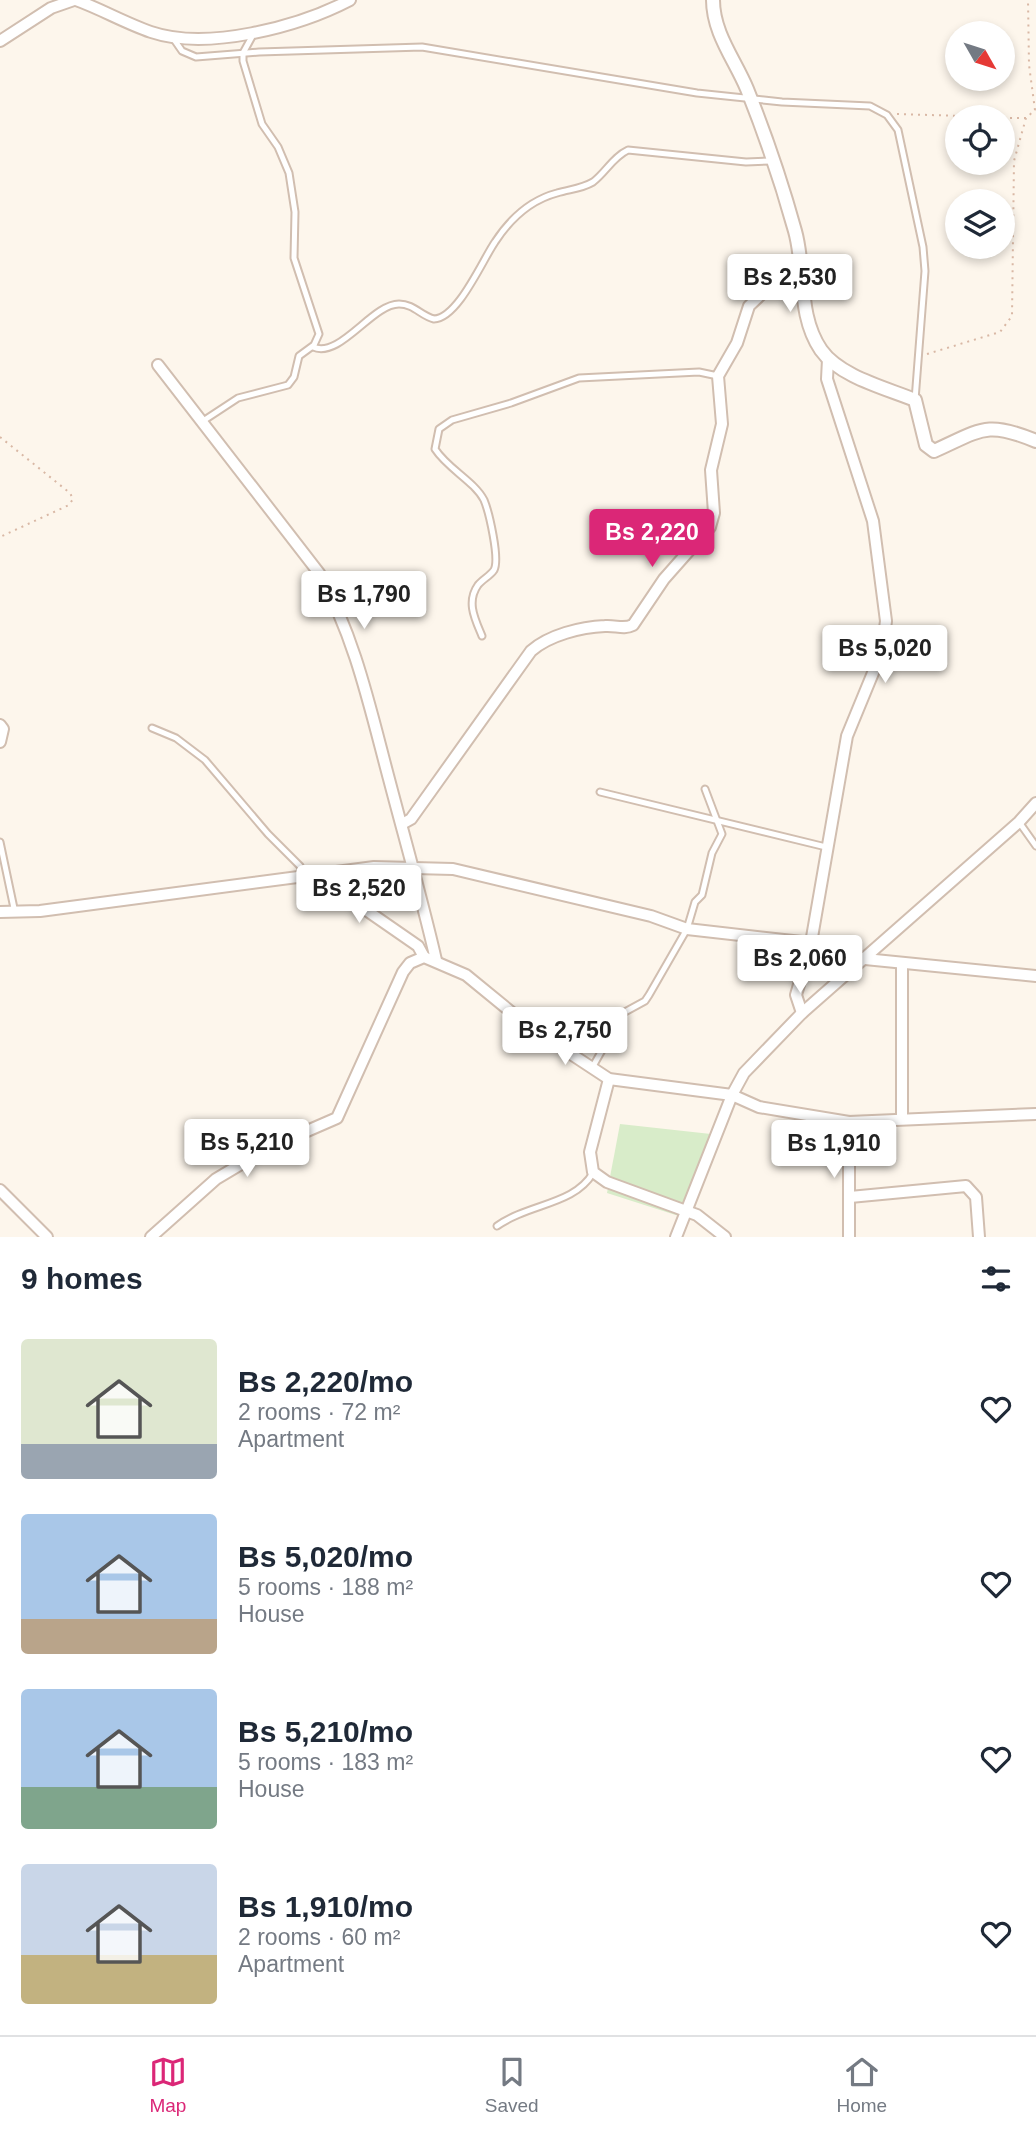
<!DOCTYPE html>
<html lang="en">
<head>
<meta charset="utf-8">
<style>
	:root { --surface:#fff; --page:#f6f6f7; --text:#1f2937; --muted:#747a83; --line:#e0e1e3; --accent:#db2777 }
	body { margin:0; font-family:Helvetica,sans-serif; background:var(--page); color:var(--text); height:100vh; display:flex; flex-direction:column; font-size:26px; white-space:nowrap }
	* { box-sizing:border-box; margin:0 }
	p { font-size:23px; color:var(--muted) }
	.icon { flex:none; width:38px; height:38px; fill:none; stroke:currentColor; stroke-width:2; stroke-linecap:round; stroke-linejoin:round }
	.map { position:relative; height:1237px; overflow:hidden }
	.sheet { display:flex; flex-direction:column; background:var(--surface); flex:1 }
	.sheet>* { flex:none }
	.needle { width:46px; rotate:129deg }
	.fabs { position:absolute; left:945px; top:21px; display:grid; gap:14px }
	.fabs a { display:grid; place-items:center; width:70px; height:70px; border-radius:50%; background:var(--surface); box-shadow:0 4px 10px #0003; font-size:35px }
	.price { position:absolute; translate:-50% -60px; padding:0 16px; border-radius:7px; background:#fff; color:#222; font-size:23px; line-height:46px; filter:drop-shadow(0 2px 4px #0008) }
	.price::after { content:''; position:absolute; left:50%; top:42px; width:21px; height:16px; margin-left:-10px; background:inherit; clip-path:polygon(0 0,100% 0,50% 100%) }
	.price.on { background:var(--accent); color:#fff }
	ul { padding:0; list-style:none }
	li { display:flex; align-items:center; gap:21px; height:175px; padding:0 21px }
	li span { display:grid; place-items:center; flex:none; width:196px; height:140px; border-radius:7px; color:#555 }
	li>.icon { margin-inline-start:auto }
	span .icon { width:84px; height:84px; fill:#fffc; stroke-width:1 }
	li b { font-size:30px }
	h2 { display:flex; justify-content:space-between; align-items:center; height:84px; padding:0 21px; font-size:30px }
	.dock { display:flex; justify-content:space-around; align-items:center; height:98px; border-top:2px solid var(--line); background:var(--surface); font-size:19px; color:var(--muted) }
	.dock a { display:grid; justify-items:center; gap:4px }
	.dock .on { color:var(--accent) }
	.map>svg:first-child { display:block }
</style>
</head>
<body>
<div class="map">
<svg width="1036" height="1237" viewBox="0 0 1036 1237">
	<rect width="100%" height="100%" fill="#fdf6ec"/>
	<!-- green -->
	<path fill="#d8ecc9" d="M620,1124L720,1135L685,1218L607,1193Z"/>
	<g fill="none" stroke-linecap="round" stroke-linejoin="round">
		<defs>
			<g id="service">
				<path d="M173,38L182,51L196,57L259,52L422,47L697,93L782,102L870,106L887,115L898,130L923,247L925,271L915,400"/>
				<path d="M313,347C340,359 372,304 399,304C414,304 421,316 434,319C458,318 482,261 495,242C510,219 531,200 557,193C570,189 581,189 593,182C606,172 613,157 628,150L746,162L771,161"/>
				<path d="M203,421L238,398L288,385L294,377L299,356L314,345L319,334L294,258L295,212L289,173L278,147L262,124L243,61V53L254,33"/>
				<path d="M482,636C475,619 466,602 478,585C483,579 490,576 494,570C500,559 489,512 484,500C474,481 448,469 435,449L439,429L452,420L511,403L579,378L699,372L718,376"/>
				<path d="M152,728L176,738L205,760L268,834L300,866L304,878"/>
				<path d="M600,792L826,847"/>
				<path d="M1019,822L1036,846"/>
				<path d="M0,842L15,913"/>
				<path d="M592,1068L623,1013L645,1001L649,995L687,929L695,902L702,895L712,853L722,834L705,789"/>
				<path d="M497,1226C530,1203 574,1205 593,1173"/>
			</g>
			<g id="minor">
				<path d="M76,0C101,9 125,23 151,32C207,51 298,27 350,0"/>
				<path d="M0,41L51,8L74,0"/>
				<path d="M158,365L319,573C355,637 370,708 389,779C405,840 422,899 436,960"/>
				<path d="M0,725L3,729L0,742"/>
				<path d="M402,824L411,819L531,651C549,635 581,627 605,626C616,625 623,630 633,625L664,579L710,527L714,513L711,470L722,424L718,376L737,343L749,306L770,286L801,282"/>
				<path d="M317,876L418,946L424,957"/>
				<path d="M0,912L40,911L374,867L453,869L651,916L687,929L811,943L865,959L1036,976"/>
				<path d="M802,1013L796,995L811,943L847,736L882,651L886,621L873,521L827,379L828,359"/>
				<path d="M609,1079L590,1152L593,1172L607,1182L697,1215L725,1237"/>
				<path d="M902,1118V965"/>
				<path d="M849,1122V1237"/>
				<path d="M0,1190L47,1237"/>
				<path d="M850,1197L966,1186L976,1197L979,1237"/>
				<path d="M151,1237L216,1179L268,1148L337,1118L403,972L410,963L424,957L466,975L527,1025L609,1079L732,1095L759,1107L849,1122L1036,1114"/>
				<path d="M676,1237L732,1095L744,1073L802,1013L1019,822L1036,803"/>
			</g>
			<path id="tertiary" d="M713,0C713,33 735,60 747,89C765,134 782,184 795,231C806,270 797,315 821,350C840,377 886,388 915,400L926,445L934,451C981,430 986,420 1036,441"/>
		</defs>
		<!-- service casing -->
		<use href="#service" stroke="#d1beb0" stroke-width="9"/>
		<!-- minor casing -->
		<use href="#minor" stroke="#d1beb0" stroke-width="14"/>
		<!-- tertiary casing -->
		<use href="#tertiary" stroke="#d1beb0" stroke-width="16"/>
		<!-- path -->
		<g stroke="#d9b8a5" stroke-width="2" stroke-dasharray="2 5" stroke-linecap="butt">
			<path d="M897,114L994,117"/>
			<path d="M1003,118H1026L1035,110L1029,65L1028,0"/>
			<path d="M927,354L1000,332L1012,316L1014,161L1026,118"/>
			<path d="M0,437L70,493L73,499L69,505L0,537"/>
		</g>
		<!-- service -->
		<use href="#service" stroke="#fff" stroke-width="5"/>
		<!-- minor -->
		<use href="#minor" stroke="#fff" stroke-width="10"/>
		<!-- tertiary -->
		<use href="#tertiary" stroke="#fff" stroke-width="12"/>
	</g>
</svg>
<div class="fabs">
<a><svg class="needle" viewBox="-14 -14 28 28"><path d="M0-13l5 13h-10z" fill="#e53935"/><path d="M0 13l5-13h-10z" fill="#747a83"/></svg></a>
<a><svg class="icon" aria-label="locate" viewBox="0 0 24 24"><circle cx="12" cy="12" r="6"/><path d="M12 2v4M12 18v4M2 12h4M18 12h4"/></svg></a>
<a><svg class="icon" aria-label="layers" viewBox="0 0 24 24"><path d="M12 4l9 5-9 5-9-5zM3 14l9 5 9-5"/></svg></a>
</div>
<b class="price" style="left:790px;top:314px">Bs 2,530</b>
<b class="price on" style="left:652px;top:569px">Bs 2,220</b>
<b class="price" style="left:364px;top:631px">Bs 1,790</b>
<b class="price" style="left:885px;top:685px">Bs 5,020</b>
<b class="price" style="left:359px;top:925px">Bs 2,520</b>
<b class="price" style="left:800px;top:995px">Bs 2,060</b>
<b class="price" style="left:565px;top:1067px">Bs 2,750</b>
<b class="price" style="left:247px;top:1179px">Bs 5,210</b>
<b class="price" style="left:834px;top:1180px">Bs 1,910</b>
</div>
<section class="sheet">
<h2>9 homes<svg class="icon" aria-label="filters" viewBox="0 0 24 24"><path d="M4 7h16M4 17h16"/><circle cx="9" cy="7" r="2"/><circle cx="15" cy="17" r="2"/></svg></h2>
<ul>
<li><span style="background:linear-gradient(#dfe7d0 75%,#9aa5b1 0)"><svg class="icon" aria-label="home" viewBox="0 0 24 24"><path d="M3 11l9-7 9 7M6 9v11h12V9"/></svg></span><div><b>Bs 2,220/mo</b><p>2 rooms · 72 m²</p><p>Apartment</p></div><svg class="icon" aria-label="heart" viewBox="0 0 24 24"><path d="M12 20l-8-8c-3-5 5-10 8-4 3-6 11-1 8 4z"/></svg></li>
<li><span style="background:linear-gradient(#a9c7e8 75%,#b9a48a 0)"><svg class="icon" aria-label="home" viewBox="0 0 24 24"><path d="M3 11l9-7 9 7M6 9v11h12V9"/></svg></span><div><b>Bs 5,020/mo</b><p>5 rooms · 188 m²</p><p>House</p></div><svg class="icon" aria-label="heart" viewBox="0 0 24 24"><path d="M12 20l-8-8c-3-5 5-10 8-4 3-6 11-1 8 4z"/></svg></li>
<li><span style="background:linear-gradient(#a9c7e8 70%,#7fa58c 0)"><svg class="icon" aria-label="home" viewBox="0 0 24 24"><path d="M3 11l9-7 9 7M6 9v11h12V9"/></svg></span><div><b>Bs 5,210/mo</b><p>5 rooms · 183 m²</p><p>House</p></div><svg class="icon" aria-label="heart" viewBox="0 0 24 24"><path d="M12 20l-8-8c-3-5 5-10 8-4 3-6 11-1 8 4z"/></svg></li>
<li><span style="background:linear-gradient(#c9d6e8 65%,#c2b280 0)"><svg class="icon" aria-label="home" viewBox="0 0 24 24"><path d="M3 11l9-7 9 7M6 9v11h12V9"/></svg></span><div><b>Bs 1,910/mo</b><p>2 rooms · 60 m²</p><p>Apartment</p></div><svg class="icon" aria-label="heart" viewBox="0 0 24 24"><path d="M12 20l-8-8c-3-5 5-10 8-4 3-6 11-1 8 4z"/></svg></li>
</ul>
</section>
<nav class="dock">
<a class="on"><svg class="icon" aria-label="map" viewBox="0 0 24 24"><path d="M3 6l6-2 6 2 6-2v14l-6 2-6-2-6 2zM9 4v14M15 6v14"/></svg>Map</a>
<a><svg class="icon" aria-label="saved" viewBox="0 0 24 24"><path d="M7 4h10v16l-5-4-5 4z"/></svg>Saved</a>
<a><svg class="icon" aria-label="home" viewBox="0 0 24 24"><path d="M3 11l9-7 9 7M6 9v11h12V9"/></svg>Home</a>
</nav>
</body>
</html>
